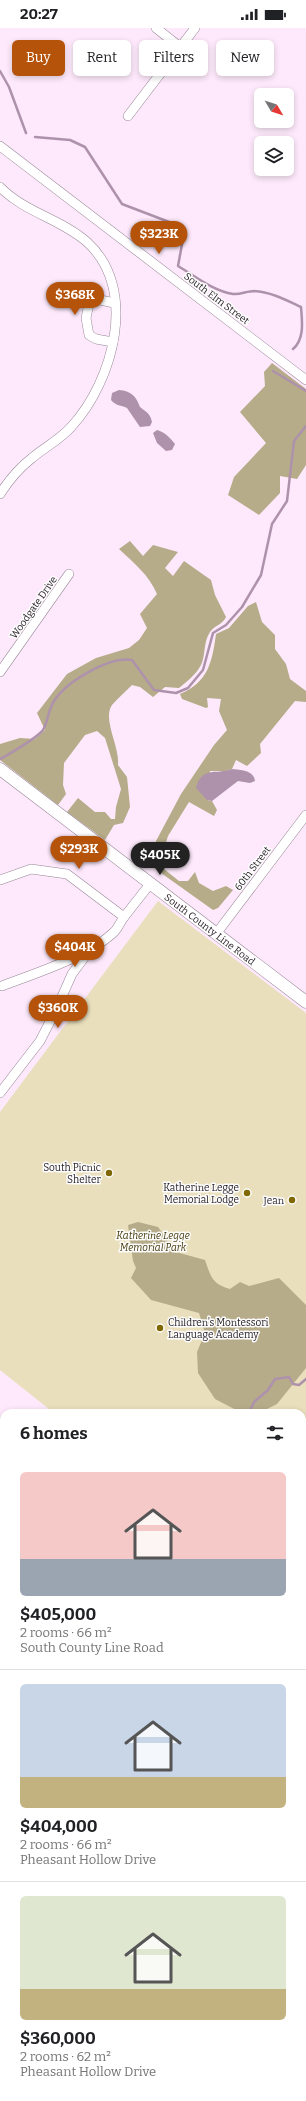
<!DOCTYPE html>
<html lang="en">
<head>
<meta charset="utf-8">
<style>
	:root { --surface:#fff; --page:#f6f6f6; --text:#202124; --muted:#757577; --line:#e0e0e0; --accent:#b45309 }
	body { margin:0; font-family:Bitter,serif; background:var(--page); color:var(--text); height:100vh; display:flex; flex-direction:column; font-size:15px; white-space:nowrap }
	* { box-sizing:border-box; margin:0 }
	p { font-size:13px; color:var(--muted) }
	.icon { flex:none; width:22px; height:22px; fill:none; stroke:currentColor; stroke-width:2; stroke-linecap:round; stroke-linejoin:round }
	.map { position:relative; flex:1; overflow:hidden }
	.side { position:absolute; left:0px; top:1381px; width:306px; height:692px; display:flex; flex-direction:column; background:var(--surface); border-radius:12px 12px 0 0; box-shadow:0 2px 6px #0003 }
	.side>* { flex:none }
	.banner { position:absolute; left:12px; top:12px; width:282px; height:36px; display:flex; gap:8px }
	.needle { width:26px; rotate:129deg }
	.fabs { position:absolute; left:254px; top:60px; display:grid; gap:8px }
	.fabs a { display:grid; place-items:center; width:40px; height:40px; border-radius:6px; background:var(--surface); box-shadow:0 2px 6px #0003; font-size:20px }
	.price { position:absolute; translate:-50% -34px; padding:0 9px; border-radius:14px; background:var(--accent); color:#fff; font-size:13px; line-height:26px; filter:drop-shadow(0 1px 2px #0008) }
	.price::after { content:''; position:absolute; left:50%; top:24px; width:12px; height:9px; margin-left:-6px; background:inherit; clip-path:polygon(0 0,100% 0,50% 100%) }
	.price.selected { background:#222; color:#fff }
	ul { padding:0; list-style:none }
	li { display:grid; align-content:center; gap:8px; height:212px; padding:0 20px }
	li+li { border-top:1px solid var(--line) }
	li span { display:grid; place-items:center; height:124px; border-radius:6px; color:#555 }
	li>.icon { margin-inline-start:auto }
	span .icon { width:72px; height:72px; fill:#fffc; stroke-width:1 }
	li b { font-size:17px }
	h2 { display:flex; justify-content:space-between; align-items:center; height:48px; padding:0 20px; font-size:17px }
	.pill { padding:0 14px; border-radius:6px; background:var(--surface); box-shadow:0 2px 6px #0003; font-size:14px; line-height:36px }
	.pill.selected { background:var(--accent); color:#fff }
	.status { display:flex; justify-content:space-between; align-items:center; height:28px; padding:0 20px; background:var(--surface); direction:ltr }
	.status svg { height:11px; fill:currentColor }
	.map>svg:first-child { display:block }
</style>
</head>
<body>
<div class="status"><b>20:27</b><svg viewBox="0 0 49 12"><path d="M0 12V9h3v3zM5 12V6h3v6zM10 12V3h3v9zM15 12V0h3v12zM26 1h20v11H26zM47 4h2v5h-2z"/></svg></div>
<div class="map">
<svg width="306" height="2073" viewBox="0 0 306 2073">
	<rect width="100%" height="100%" fill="#fde9fb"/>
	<!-- green -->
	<g fill="#e9dfbc">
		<path d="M158,873L306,985V1588L302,1585V1385H54L0,1342V1084Z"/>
		<path d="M0,1544L4,1547V1659L0,1656Z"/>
	</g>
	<!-- forest -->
	<g fill="#b6ac89">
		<path d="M272,335L306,361V437L297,451L280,448V465L259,487L228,467L234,449L266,415L240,384L265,358L264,344Z"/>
		<path d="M130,513L143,528L153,517L178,524L165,540L173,548L184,533L211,552L215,567L226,589C222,597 215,597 210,604C203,614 206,627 201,637C196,647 186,654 179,660L165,659L153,669L140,659L132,657C126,663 118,670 112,677C102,691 120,719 118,737L127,749L130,779L123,795L114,797L105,812L67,784L78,770L95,784H105L111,791H115L116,779L121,761L105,710L97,703L85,707L64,735L63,757L66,766L58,777L0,732V716L20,710L35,711L45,702L37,685L67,646L96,630L129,620L139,612L147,600L140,586L157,566C149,547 134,535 119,521Z"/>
		<path d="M256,574L262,594L275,607V621L286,636L290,651L306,663V674L295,673L260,716L261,725L247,738L236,732L232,741L226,743H210L207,772L212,773L217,782L214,788L189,774L168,808L159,837L179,853H188L195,844L199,855L213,863L226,858L233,862L218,880L213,882L154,840L156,813L181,766L214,717L227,702L219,683L221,671L207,670L208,679L206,680L182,671L180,666C208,654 212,635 216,606L229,600L248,578Z"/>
		<path d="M138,1194L158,1199L176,1224L205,1232C211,1249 212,1256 230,1261L240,1254L249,1258L279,1250L306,1277V1340L277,1376L259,1385H242L215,1371L198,1345L197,1324L205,1305L199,1285L151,1272L131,1250L136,1240L133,1233L128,1197Z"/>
	</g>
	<!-- water -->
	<g fill="#ae92ac">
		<path d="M119,362C131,363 136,368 140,379C146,384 150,385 152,394L150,398L140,399L127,380C121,377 116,378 111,372L112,365Z"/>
		<path d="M157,402C165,404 170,410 175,416L172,422L166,423L157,415L153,405Z"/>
		<path d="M232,741C240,742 254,742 255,753L250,755L238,753L212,773L207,772L196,760C202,738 215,747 232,741Z"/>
	</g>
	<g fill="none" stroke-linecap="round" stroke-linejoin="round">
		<!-- stream -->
		<g stroke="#ae92ac" stroke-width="2.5">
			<path d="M0,43L9,59L26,105"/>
			<path d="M35,109L70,112L85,119L122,176L177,197L183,211L178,238C195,248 213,263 233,266C240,267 247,263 254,263C271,264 286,272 301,279C302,292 305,311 293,321"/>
			<path d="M273,343L306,363"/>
			<path d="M0,731C8,727 38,709 43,702C48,694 48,682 54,673C66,654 109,628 132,632L154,662L176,665L188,660L203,642L213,605L226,597L242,579L261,547L272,496L287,473L294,413L306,398"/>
			<path d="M249,1385L254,1374L268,1362L275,1351L289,1349L293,1356L299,1357L306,1351"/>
		</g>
		<defs>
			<g id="minor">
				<path d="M156,0L180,19"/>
				<path d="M128,88L195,0"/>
				<path d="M0,118L306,352"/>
				<path d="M0,159C24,184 61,191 87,214C139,261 113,353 72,398C61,411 45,419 32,430C19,440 9,452 0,466"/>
				<path d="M113,314L96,311L89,307L86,290L89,276L96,271L114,275"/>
				<path d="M0,644L69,546"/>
				<path d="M0,852L31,841L67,846L124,889L150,856"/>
				<path d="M216,906L306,787"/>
				<path d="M2,958C36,945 87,929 113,905C118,901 120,894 124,889"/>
				<path d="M0,1065L40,1013L56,982L72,946L92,919"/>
				<path d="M0,1449L4,1452"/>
				<path d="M0,1510L4,1507"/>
				<path d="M302,1690L306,1693"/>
				<path d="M302,1898L306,1901"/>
			</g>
			<g id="major">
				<path id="s1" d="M0,741L306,974"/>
			</g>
			<g id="highway">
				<path d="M0,1857L4,1860"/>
				<path d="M0,1872L4,1875"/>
				<path d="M0,1931L4,1934"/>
				<path d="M0,2014H4"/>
				<path d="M155,2069L161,2073"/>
				<path d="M179,2069L185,2073"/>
				<path d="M261,2069L266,2073"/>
				<path d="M280,2069L285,2073"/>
				<path d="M302,2069L306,2072"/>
			</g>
		</defs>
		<!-- minor casing -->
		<use href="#minor" stroke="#978696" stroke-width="10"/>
		<!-- major casing -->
		<use href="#major" stroke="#978696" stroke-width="13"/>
		<!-- highway casing -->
		<use href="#highway" stroke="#978696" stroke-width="15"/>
		<!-- minor -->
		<use href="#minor" stroke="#fff" stroke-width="9"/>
		<!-- major -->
		<use href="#major" stroke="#fff" stroke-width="12"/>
		<!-- highway -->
		<use href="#highway" stroke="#fff" stroke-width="14"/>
	</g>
	<!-- markers -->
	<g fill="#7f6800" stroke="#fdfdfd" stroke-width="1.5">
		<circle cx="109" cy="1145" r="4"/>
		<circle cx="247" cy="1165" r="4"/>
		<circle cx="292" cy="1172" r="4"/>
		<circle cx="160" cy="1300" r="4"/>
	</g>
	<g text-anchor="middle" stroke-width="3" stroke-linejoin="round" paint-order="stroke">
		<!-- street labels -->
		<g font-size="10" fill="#211a20" stroke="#fdfdfd">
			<text transform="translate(217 270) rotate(37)" y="4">South Elm Street</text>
			<text transform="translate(33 579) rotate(-55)" y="4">Woodgate Drive</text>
			<text transform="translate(252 840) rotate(-53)" y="4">60th Street</text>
			<text dy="4" stroke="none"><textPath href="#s1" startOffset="264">South County Line Road</textPath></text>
		</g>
		<!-- poi labels -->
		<g font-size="10" fill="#211a20" stroke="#fdfdfd" text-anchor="end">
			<text x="101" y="1143">South Picnic<tspan x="101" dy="12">Shelter</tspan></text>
			<text x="239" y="1163">Katherine Legge<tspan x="239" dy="12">Memorial Lodge</tspan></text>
			<text x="284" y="1176">Jean</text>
			<text x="168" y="1298" text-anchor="start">Children's Montessori<tspan x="168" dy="12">Language Academy</tspan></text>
		</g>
		<!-- park labels -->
		<g font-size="10" font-style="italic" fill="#423708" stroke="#fdfdfd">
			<text x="153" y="1211">Katherine Legge<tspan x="153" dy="12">Memorial Park</tspan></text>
		</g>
	</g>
</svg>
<div class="fabs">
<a><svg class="needle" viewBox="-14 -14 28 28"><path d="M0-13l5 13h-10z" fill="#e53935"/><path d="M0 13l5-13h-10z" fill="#757577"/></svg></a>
<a><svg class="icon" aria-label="layers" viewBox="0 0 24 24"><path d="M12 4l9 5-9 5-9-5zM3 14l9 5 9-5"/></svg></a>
</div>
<b class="price" style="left:159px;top:227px">$323K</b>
<b class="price" style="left:75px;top:288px">$368K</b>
<b class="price" style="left:79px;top:842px">$293K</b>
<b class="price selected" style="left:160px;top:848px">$405K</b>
<b class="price" style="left:75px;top:940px">$404K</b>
<b class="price" style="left:58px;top:1001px">$360K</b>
<div class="banner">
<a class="pill selected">Buy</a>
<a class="pill">Rent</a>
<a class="pill">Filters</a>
<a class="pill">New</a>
</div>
<section class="side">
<h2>6 homes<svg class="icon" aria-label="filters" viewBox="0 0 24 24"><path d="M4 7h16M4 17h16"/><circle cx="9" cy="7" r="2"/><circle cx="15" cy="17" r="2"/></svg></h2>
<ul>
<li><span style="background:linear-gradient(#f6c9c9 70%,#9aa5b1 0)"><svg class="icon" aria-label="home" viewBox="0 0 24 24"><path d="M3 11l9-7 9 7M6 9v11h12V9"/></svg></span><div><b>$405,000</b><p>2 rooms · 66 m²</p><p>South County Line Road</p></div></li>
<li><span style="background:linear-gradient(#c9d6e8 75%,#c2b280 0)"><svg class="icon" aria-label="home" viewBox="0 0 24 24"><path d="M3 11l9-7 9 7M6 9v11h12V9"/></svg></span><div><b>$404,000</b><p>2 rooms · 66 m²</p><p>Pheasant Hollow Drive</p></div></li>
<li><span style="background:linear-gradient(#dfe7d0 75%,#c2b280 0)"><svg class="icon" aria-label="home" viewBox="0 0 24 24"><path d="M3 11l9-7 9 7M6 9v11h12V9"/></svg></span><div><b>$360,000</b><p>2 rooms · 62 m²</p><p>Pheasant Hollow Drive</p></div></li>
</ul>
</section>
</div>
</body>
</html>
